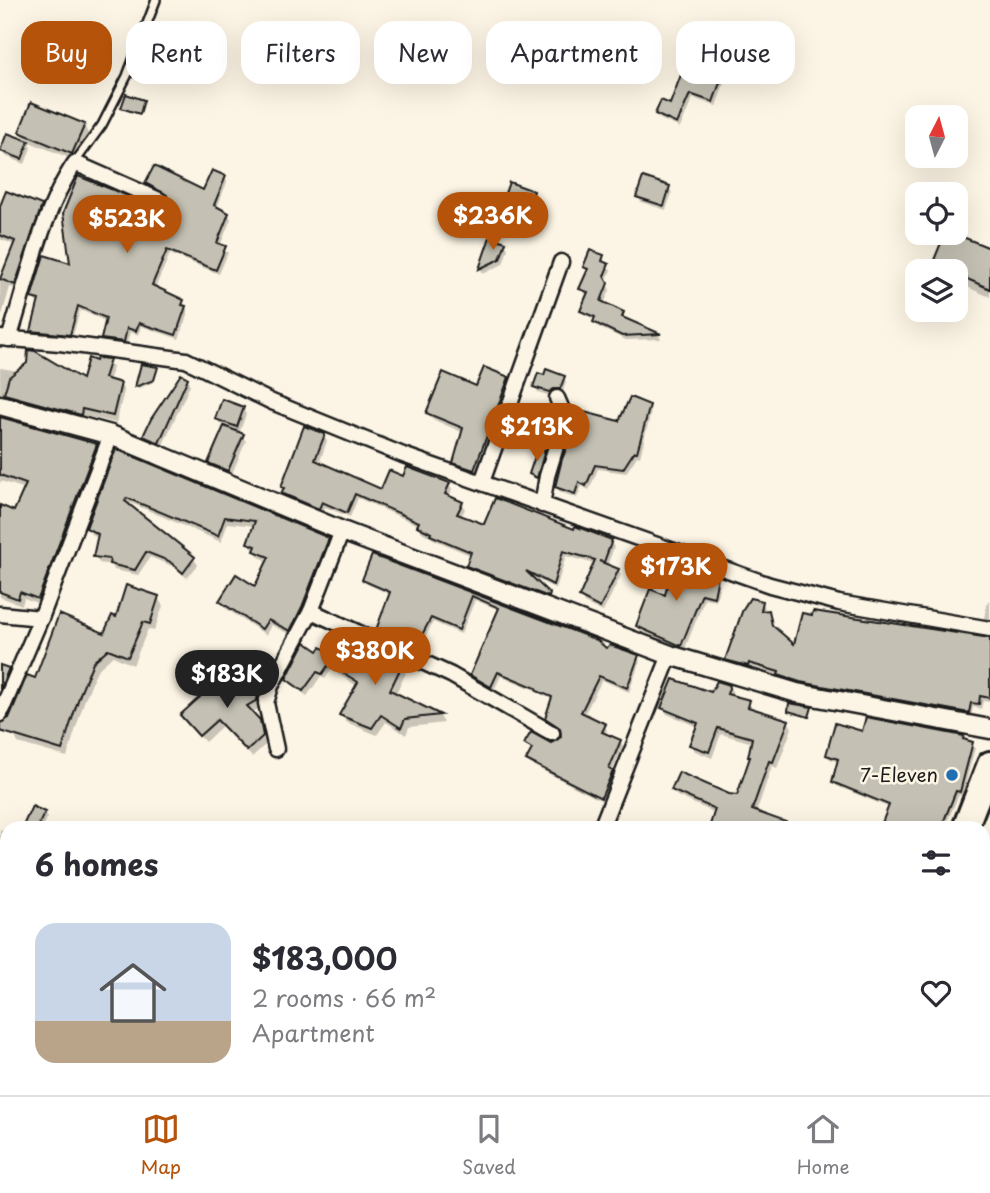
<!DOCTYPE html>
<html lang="en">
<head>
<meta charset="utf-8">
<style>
	:root { --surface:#fff; --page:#f2f2f3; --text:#2b2b33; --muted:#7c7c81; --line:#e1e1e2; --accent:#b45309 }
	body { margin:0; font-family:"Playpen Sans",sans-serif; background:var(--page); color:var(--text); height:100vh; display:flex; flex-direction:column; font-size:26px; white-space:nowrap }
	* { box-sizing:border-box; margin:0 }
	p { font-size:23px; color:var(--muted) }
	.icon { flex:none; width:38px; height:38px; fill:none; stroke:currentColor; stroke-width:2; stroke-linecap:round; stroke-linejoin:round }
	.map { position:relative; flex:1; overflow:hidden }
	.drawer { position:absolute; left:0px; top:821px; width:990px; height:275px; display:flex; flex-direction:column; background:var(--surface); border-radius:21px 21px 0 0; box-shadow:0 7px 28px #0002 }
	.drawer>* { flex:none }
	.hud { position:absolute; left:21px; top:21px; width:948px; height:63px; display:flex; gap:14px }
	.needle { width:46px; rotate:6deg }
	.buttons { position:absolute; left:905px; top:105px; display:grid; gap:14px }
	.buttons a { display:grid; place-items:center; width:63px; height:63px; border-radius:14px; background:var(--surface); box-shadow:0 7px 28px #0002; font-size:35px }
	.price { position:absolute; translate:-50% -60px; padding:0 16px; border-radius:24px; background:var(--accent); color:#fff; font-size:23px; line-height:46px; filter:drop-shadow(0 2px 4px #0008) }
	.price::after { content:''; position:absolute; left:50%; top:42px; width:21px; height:16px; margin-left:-10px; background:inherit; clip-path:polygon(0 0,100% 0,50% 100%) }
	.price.current { background:#222; color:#fff }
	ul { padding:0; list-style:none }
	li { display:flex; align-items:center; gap:21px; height:175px; padding:0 35px }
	li span { display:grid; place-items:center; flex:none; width:196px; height:140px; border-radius:21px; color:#555 }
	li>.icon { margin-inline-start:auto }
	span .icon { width:84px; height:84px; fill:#fffc; stroke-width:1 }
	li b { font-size:30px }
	h2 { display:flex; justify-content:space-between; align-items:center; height:84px; padding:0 35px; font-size:30px }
	.tag { padding:0 24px; border-radius:21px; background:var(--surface); box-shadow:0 7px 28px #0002; font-size:24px; line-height:63px }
	.tag.current { background:var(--accent); color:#fff }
	.menu { display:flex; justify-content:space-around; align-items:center; height:98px; border-top:2px solid var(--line); background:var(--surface); font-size:19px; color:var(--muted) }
	.menu a { display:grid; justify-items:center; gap:4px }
	.menu .current { color:var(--accent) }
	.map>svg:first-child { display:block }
</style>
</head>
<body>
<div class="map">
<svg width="990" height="1095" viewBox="0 0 990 1095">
	<rect width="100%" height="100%" fill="#fcf5e5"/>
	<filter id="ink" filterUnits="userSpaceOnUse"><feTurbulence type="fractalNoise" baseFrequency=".0143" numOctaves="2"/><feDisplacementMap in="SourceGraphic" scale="14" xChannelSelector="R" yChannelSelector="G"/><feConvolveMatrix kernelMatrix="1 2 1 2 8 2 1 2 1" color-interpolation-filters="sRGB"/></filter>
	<g filter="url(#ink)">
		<!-- shadow -->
		<g fill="#0003" fill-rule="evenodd">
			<path d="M699,50L695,65L681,58Z"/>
			<path d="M686,66L721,79L724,84L716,106L693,98L680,128L660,119L656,114L671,106Z"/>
			<path d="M143,102L141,115L123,108Z"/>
			<path d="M84,125L88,134L77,161L27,141L31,148L25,164L5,156L1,150L27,142L21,132Z"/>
			<path d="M225,178L227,182L217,208L228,214L231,219L220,246L228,253L219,274L170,254L155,288L183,302L186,306L188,313L179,339L141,326L139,335L130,332L126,346L106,343L103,339L107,322L80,310L72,339L35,335L33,331L40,303L36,302L33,298L73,266L169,205L168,197L150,188L147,183L204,193Z"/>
			<path d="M669,188L672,193L666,210L641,202L638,196Z"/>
			<path d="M533,193L529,209L504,198Z"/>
			<path d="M41,207L45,213L19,290L10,287L0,322V275H2L15,245L0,239V210Z"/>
			<path d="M947,233L990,250V297L956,282V271H937L934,265Z"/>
			<path d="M491,239L505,244L508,249L503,264L483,274L481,269Z"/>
			<path d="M603,257L605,264L611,270L606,282L610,290L604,304L623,313L624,320L659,336L661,339L626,340L598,327L596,320L585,315L582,310L588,296L581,289L588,272L585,267Z"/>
			<path d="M109,361L113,368L109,381L120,384L124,391L116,423L86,416L84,421L0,402V368L83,381L97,363Z"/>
			<path d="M142,366L158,370L154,382L137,389Z"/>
			<path d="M563,377L566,382L562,394L553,397L538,392L535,386Z"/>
			<path d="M508,378L512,385L478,476L459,469L455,462L464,433L432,419L428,413L477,388Z"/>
			<path d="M187,380L190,385L162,447L148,441L145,436Z"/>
			<path d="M648,406L651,412L640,457L637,456L626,473L598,469L589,490L582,486L577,498L560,492L557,487L620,423Z"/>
			<path d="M243,409L246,414L239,434L246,441L231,476L213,468L210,463L226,426L220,424L217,419Z"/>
			<path d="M0,419L96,446L100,453L42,605L24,598L22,605L0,597V507L15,513L26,489L1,481L0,484Z"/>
			<path d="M324,435L327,441L319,464L382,491L404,478L449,485L452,490L449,498L461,503L465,509L461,517L484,526L575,532L610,541L614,547L607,566L618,570L621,575L603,612L584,603L581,597L595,564L566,556L556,589L530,576L552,602L471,571L467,565L472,556L435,540L422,532L418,525L358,498L350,517L325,507L322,514L286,499L283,487Z"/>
			<path d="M544,451L547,457L540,482L531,474Z"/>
			<path d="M117,452L328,539L332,546L293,636L271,625L266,635L225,608L221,601L256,588L269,561L259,557L249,543L255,526L228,523L221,542L131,503L129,506L194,559L198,565L187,578L174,567L150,557L138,575L114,570L112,565L99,563L95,556L99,538L91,534L88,528Z"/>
			<path d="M373,557L596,641L605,650L637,657L640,661L629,692L602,680L584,715L604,725L607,730L605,735L620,742L623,746L612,772L615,777L604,802L530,764L528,760L533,751L526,744L551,745L562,738V730L550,722L547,718L553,700L540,692L501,676L494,690L475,679L472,675L499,610L475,600L461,634L433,622L418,652L380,634L377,630L391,595L367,584L364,580ZM478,598L507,609L506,613L478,600Z"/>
			<path d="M717,578L720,584L716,601L705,598L684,651L641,631L638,626L666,597Z"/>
			<path d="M158,598L163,606L154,631L148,629L133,665L113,656L97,670L84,702L67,757L18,743L14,735L10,719L36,680L105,636Z"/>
			<path d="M988,601H990V624L984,618Z"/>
			<path d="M762,602L765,608L764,613L768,612L771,618L773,628L795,647L990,640V702L983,701L981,709L973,707L971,718L804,687L783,680L780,676L752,667L751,670L730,664L727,659Z"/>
			<path d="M318,653L333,657L336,662L401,665L406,673L395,695L440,716L444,723L409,727L406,735L386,722L377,735L346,722L341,715L357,686L338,674L334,666L325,679L321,676L307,696L291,684L288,679Z"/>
			<path d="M0,667L8,670L13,678L0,708Z"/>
			<path d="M729,686L733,693L731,697L749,702L752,710L788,721L792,728L777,768L772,766L756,813L795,827L796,822L810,828H710L715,813L677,796L673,790L738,796L752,759L753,743L721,734L712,758L695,751L691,745L698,727L667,714L663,708Z"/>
			<path d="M257,696L261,704L260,708L251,713L263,730L266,744L252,757L222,726L205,742L187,722Z"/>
			<path d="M811,709L810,718L789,711Z"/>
			<path d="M863,734L963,737L966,742L972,744L975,748L962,796L959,795L944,828H892L890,808L837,786L834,781L839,762L830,759L827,755Z"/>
			<path d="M44,813L47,818L42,828H24Z"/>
			<path d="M834,823L848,828H833Z"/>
			<path d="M0,829L7,833V875L4,880L0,878Z"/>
			<path d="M990,856V945L988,949L984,947V872Z"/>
			<path d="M984,1074L990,1076V1095H970L972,1088H984Z"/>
			<path d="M451,1088H491L488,1095H448Z"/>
			<path d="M507,1088H527L534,1095H508Z"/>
			<path d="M756,1088H823L826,1093L825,1095H753Z"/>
		</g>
		<!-- building -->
		<g fill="#c4c0b3" stroke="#1c1c1c" stroke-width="2">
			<path d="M684,43L700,49L694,64L679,58Z"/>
			<path d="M685,64L722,77L713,102L690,94L677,124L655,114L661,100L670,104Z"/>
			<path d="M126,94L144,100L140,114L121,108Z"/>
			<path d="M31,102L85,124L72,154L19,132Z"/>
			<path d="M7,133L29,141L22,159L0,151Z"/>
			<path d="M154,166L203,190L212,170L226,176L214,205L229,213L217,243L226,246L216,270L167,250L152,285L184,300L182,305L186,306L176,335L139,323L136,331L127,328L124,342L101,339L106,318L78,306L70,335L31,331L39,300L31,298L44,255L70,263L63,213L78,176L161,209L167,204V195L145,183Z"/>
			<path d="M643,177L670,186L664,206L636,197Z"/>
			<path d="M509,182L534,191L528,208L503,199Z"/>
			<path d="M6,191L42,205L15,285L0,279L15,241L0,235V206Z"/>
			<path d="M945,233H953L990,248V289L956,274V271H948L932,265Z"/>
			<path d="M490,237L506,242L500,259L479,269Z"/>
			<path d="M590,250L604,255L602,261L609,264L604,276L608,283L601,301L624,312L622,317L661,334L622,336L593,322L595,317L580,311L588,292L579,289L588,269L583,267Z"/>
			<path d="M28,350L35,351L82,379L88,358L96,361L97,358L110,359L104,378L121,383L113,416L82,409L81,415L4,394L9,377L27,363Z"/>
			<path d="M141,364L158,367L154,380L135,387Z"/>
			<path d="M484,367L509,377L474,470L453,463L463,428L426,413L443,372L476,386Z"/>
			<path d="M546,369L565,376L560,389H554L549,392L533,387L538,373L544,375Z"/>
			<path d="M181,374L188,378L159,443L143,436L151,419Z"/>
			<path d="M630,397L650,405L637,452H634L623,469L595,465L586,486L579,482L575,494L555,487L562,459L571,437L575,438L584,412L619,421Z"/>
			<path d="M222,399L244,407L237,427L215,419Z"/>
			<path d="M0,417L97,444L38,599L20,592L18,599L0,592V505L14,511L26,484L0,475Z"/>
			<path d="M224,426L244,434L228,471L208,463Z"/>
			<path d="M304,426L325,434L315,460L381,489L389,470L403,476L407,467L450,483L445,494L463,502L457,514L484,524L495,498L574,529L575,526L612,540L604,562L599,561L619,569L600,608L579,597L595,560L563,551L553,585L526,571L550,594L549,597L466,566L471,552L430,535L431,533L417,526L419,522L355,494L347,513L322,502L319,509L281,493L284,488L281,487Z"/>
			<path d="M538,447L545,450L537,478L529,474Z"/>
			<path d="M116,449L329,538L302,607L290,631L268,620L262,629L219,601L236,574L255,586L269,557L254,551L256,546L247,543L255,521L225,517L218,536L127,498L125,501L195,557L183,573L169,561L146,552L135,570L109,564L110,559L93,557L98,534L86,528Z"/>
			<path d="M372,555L597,640L606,648L610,645L639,655L627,688L599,676L581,712L606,724L602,732L621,740L609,769L613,771L601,798L526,760L532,749L524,744L531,732L551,743L561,737L560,728L545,718L552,697L537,691L536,688L498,672L491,687L470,675L499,608L472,596L459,630L431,618L415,648L376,630L390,592L362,580Z"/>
			<path d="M673,561L718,577L714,597L702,594L681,646L636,626L650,589L665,595Z"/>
			<path d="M126,585L159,596L150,624L143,622L128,657L108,649L93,662L80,694L62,750L0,731V723L9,718L27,675L35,678L59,614L104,633L112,615L116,617Z"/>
			<path d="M750,598L763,601L761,611L769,610L772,625L794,644L802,613L812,615L813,611L990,638V698L980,696L979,704L971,703L969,713L800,682L778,675L779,672L749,663L748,666L725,660L743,609Z"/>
			<path d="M346,638L403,663L390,690L441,715L405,719L401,728L381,715L372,728L339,715L358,682L332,666Z"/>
			<path d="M305,642L318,651L321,647L335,656L322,674L317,672L303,691L286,679Z"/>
			<path d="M0,665L9,668L0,690Z"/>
			<path d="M233,667L258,695L257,700L247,706L260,720L263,736L247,751L217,720L199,736L180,715Z"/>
			<path d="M673,679L711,692L717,681L730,685L727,694L750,700L748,707L789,720L773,762L769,761L752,810L797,826L796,828H709L715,809L671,790L679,772L729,794L737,795L750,757H748L752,738L718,728L709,752L689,745L698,723L661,708Z"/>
			<path d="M789,703L812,707L809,717L788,711Z"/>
			<path d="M866,717L964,736L963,739L973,742L960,792L956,791L941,828H880L889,805L832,782L838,759L826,755L835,723L862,731Z"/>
			<path d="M32,806L45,812L37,828H22Z"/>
		</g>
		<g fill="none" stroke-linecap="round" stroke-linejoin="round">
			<defs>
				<path id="service" d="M75,162L102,125L127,76L156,0"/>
				<g id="minor">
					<path d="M0,338L60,343L186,360L272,402L403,455L770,585L839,603L990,629"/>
					<path d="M9,339C27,283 42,211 75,163L159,200"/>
					<path d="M482,482L561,262"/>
					<path d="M542,505L547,476L564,420L563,412L557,398"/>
					<path d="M311,611L451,675L552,733"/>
					<path d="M0,614L41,618"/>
					<path d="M0,714L41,618L111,435"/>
					<path d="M276,749L266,703L271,686L311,611L342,531"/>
					<path d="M601,828L670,655"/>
					<path d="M494,1095L496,1088"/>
					<path d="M935,1095L937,1090"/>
				</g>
				<path id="tertiary" d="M0,405L111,435L342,531L670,655L797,693L990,729"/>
				<g id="trunk">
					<path d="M965,828L990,764"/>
					<path d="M857,1095L860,1088"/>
				</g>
			</defs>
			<!-- service casing -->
			<use href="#service" stroke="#1c1c1c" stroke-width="12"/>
			<!-- minor casing -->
			<use href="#minor" stroke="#1c1c1c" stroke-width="19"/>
			<!-- tertiary casing -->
			<use href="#tertiary" stroke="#1c1c1c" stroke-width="23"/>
			<!-- trunk casing -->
			<use href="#trunk" stroke="#1c1c1c" stroke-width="30"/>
			<!-- service -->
			<use href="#service" stroke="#fcf5e5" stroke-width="7"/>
			<!-- minor -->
			<use href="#minor" stroke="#fcf5e5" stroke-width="14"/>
			<!-- tertiary -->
			<use href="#tertiary" stroke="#fcf5e5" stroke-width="18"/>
			<!-- trunk -->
			<use href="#trunk" stroke="#fcf5e5" stroke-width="24"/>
		</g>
	</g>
	<!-- markers -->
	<circle fill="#1f6fb2" stroke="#fcf5e5" stroke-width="2.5" cx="952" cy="775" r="7"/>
	<g text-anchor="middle" stroke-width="5" stroke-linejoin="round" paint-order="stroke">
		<!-- poi labels -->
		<g font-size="19" fill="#1c1c1c" stroke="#fcf5e5" text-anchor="end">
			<text x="938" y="782">7-Eleven</text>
		</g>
	</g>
</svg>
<div class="buttons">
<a><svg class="needle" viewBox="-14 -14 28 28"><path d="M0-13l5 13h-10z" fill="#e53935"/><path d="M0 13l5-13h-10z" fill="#7c7c81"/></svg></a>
<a><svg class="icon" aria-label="locate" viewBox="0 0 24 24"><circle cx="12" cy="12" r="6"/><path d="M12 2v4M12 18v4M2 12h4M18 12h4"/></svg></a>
<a><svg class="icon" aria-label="layers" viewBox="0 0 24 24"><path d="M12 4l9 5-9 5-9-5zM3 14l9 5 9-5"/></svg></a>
</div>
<b class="price" style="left:493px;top:252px">$236K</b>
<b class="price" style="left:127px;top:255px">$523K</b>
<b class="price" style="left:537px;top:463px">$213K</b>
<b class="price" style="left:676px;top:603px">$173K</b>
<b class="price" style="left:375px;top:687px">$380K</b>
<b class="price current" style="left:227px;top:710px">$183K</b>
<div class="hud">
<a class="tag current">Buy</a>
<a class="tag">Rent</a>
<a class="tag">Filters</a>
<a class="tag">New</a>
<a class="tag">Apartment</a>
<a class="tag">House</a>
</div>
<section class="drawer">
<h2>6 homes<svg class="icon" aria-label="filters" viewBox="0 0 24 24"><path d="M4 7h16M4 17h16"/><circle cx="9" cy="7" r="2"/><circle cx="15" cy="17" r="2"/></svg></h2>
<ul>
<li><span style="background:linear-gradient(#c9d6e8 70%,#b9a48a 0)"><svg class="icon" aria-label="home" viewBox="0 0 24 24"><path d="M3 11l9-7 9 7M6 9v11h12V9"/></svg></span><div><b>$183,000</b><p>2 rooms · 66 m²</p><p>Apartment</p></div><svg class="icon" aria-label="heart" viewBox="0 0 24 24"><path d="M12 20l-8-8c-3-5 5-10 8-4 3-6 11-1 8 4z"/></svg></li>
</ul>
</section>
</div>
<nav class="menu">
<a class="current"><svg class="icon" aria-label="map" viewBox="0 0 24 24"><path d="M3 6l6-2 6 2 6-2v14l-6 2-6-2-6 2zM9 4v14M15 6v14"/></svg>Map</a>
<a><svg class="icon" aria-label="saved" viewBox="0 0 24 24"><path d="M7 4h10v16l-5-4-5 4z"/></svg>Saved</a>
<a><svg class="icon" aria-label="home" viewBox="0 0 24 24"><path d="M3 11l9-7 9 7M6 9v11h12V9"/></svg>Home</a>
</nav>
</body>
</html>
